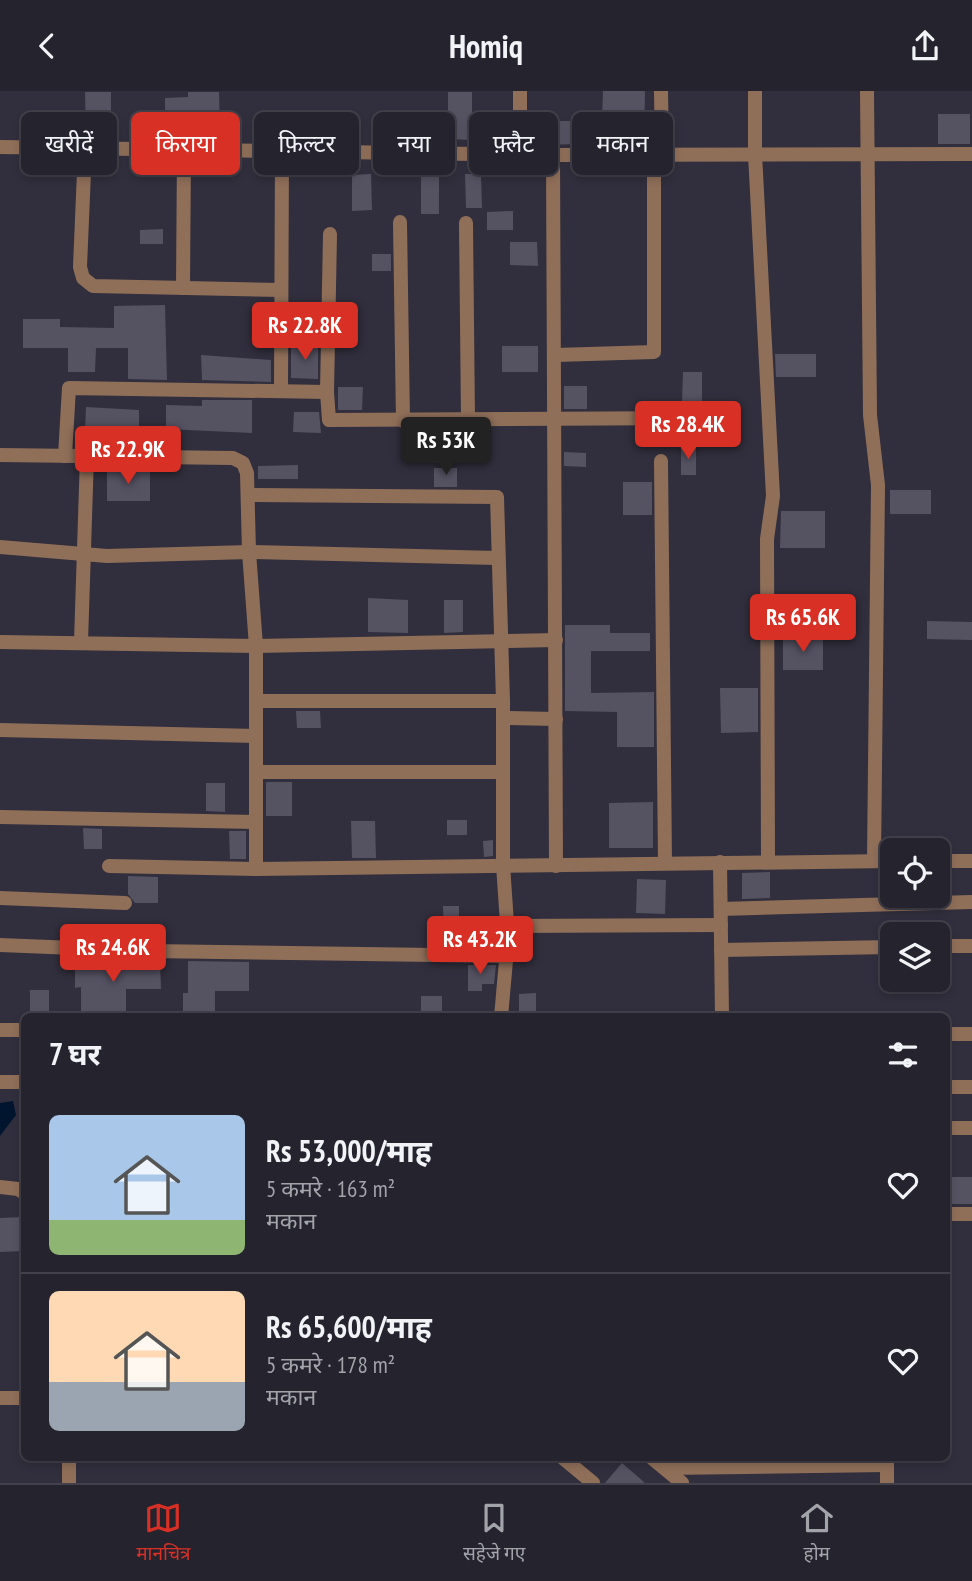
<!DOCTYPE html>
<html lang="hi">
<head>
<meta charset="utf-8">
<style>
	:root { --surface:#25232e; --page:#312f3a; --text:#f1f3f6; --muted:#a3a4aa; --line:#42404a; --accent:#d93025 }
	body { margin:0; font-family:"PT Sans Narrow","Noto Sans Devanagari",sans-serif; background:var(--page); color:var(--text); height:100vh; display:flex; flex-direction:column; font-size:26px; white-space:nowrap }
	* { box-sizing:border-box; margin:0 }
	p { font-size:23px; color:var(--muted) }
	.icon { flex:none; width:38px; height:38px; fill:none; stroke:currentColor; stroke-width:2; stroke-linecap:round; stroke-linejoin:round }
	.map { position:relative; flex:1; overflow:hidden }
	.drawer { position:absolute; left:21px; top:922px; width:929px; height:448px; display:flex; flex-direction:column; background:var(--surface); border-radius:10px; box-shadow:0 4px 10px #0003,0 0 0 2px var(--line) }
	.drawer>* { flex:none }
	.guide { position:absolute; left:21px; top:21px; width:931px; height:63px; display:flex; gap:14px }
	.tools { position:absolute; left:880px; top:747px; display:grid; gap:14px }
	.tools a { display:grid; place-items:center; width:70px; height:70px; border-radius:10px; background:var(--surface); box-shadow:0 4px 10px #0003,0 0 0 2px var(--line); font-size:35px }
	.price { position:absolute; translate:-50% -60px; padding:0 16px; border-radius:7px; background:var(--accent); color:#fff; font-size:23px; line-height:46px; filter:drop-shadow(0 2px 4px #0008) }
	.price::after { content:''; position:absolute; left:50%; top:42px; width:21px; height:16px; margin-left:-10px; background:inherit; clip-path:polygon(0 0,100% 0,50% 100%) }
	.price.on { background:#222; color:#fff }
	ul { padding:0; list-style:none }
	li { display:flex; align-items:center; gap:21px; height:175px; padding:0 28px }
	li+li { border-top:2px solid var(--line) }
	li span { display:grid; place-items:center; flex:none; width:196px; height:140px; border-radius:10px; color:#555 }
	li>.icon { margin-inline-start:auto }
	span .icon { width:84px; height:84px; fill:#fffc; stroke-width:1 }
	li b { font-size:30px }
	h2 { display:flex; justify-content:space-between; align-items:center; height:84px; padding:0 28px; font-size:30px }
	.chip { padding:0 24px; border-radius:10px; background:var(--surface); box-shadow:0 4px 10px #0003,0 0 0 2px var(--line); font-size:24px; line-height:63px }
	.chip.on { background:var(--accent); color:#fff }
	header { display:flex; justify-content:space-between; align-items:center; height:91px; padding:0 28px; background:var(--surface); font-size:32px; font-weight:800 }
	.tab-bar { display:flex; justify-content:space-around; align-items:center; height:98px; border-top:2px solid var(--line); background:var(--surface); font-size:19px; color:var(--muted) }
	.tab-bar a { display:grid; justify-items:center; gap:4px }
	.tab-bar .on { color:var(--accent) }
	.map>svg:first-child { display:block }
</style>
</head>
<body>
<header><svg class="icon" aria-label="back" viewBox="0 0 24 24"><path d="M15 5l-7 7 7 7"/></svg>Homiq<svg class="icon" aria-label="share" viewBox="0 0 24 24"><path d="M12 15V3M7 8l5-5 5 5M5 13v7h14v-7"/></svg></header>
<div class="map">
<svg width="972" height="1392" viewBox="0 0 972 1392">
	<rect width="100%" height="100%" fill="#312f3d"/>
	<!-- water -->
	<path fill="#01162e" d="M13,1010L16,1024L0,1045V1012Z"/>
	<!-- building -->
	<g fill="#555262">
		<path d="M603,0H645L644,51L545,54V30H599L602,27Z"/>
		<path d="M85,1H111V45L86,46Z"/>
		<path d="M188,1H219L220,46H165V7L188,6Z"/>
		<path d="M448,1H472V49L448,48Z"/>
		<rect x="938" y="23" width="32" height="30"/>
		<path d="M371,83L372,119L352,120V84Z"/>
		<path d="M465,83H481L482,117H466Z"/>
		<rect x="421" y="85" width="18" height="38"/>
		<path d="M513,120V139H487V121Z"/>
		<path d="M163,138V153H140V139Z"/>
		<path d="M510,151H537L538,175L510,174Z"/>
		<rect x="372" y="163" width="19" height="17"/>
		<path d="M165,214L167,289L128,288V257H96L95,281H68V257H23V228H60V236L114,237V215Z"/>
		<path d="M291,255H318V288L291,287Z"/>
		<rect x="502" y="255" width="36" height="26"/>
		<path d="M775,263H816V286H776Z"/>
		<path d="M201,264L271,269V291L202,289Z"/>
		<path d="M683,281H702V312L682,311Z"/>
		<rect x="564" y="295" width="23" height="23"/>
		<path d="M338,296H363L362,319H338Z"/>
		<path d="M202,309H252V342L166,338V314L202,315Z"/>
		<path d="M86,316L139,319V341L85,340Z"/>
		<path d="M294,321H319L321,342L293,341Z"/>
		<path d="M681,355L696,356V384H681Z"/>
		<path d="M564,361L586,362V376L564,375Z"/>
		<path d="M298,374V388H258V375Z"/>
		<rect x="434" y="377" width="23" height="19"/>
		<rect x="107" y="381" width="43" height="29"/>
		<rect x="623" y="391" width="29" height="33"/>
		<rect x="890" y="399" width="41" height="24"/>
		<path d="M781,420H825V457H780Z"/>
		<path d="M368,507L408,509V542L368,541Z"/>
		<path d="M444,509H463V541L444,542Z"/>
		<path d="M927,530L972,531V549L927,548Z"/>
		<path d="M565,534H610V542H650V560H591V602L654,601V656H617V621L565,620Z"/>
		<path d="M823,547V579H783V548Z"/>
		<path d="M720,597H758V641L721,642Z"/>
		<path d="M296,620H320L321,637H297Z"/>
		<rect x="266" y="691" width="26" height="34"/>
		<path d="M206,692H225V721L206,720Z"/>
		<path d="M653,711V757H609V712Z"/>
		<rect x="447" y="729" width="20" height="15"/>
		<path d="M351,730H375L376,767H352Z"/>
		<path d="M83,737L102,738V758H84Z"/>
		<path d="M229,740H246V768H230Z"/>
		<path d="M493,749V765L484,766L483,750Z"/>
		<path d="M770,781V807L742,808V782Z"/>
		<path d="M128,785L158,786V812H135L128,803Z"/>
		<path d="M637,788L666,789L665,823L636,822Z"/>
		<path d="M443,815H459V836L498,837V855L444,854Z"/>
		<path d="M75,867L160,870L161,898H126V926H81V896L75,897Z"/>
		<path d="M188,870L249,871V900H215V926H183V902H188Z"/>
		<path d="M468,874H496L494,893H482V900H468Z"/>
		<rect x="30" y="899" width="19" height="27"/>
		<path d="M536,902V926H519V903Z"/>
		<rect x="421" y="905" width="21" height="21"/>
		<rect x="947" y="1086" width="25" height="27"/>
		<path d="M23,1126L24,1160L0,1161V1127Z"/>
		<path d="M622,1372L645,1392H605Z"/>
	</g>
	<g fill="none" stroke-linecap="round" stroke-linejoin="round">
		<!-- minor -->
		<g stroke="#906f59" stroke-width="14">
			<path d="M661,0L662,63"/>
			<path d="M755,0V63L773,405L767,448L768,770"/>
			<path d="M867,0L870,324L878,394L874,770"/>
			<path d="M0,56L553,64L972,63"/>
			<path d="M85,57L80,176L83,187L93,195L280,199"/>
			<path d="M520,61V0"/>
			<path d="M553,64L556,775"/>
			<path d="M400,131L403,330"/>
			<path d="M466,132L468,329"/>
			<path d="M330,143L327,301L329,329L698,327"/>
			<path d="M183,197L184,58"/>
			<path d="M556,264L654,261V63"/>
			<path d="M281,299L282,59"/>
			<path d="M0,364L233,367L243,372L247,382L249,461L256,555V778"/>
			<path d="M65,365L69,297L327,301"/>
			<path d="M661,370L665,772"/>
			<path d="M248,404L497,406L503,610V774L508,847L501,926"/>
			<path d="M0,456L107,465L249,461L497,467"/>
			<path d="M0,551L256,555L556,549"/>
			<path d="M81,551L87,365"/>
			<path d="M256,610H503"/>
			<path d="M503,627L556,628"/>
			<path d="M0,639L256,645"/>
			<path d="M256,681H503"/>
			<path d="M0,726L256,731"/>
			<path d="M938,770H972"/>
			<path d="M720,771L722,926"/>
			<path d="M109,775L256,778L892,770"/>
			<path d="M0,807L125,812"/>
			<path d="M721,818L972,811"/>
			<path d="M508,835L721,834"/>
			<path d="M0,854L149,860L507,865"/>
			<path d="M938,855H972"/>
			<path d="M721,859L892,856"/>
			<path d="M0,939H24"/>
			<path d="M947,943H972"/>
			<path d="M0,991H24"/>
			<path d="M947,996H972"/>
			<path d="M947,1037H972"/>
			<path d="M0,1096L18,1098L24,1102"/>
			<path d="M947,1123H972"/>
			<path d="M0,1307H24"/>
			<path d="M69,1367V1392"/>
			<path d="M563,1367L593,1392"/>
			<path d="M652,1367L682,1392"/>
			<path d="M665,1377L887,1374"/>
			<path d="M887,1392V1367"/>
		</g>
	</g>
</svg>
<div class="tools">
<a><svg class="icon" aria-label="locate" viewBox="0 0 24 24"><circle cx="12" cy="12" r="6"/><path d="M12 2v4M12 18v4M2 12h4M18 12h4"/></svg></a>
<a><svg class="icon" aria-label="layers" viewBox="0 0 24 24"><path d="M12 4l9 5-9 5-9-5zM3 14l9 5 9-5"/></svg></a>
</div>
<b class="price" style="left:305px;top:271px">Rs 22.8K</b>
<b class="price" style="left:688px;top:370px">Rs 28.4K</b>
<b class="price on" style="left:446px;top:386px">Rs 53K</b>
<b class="price" style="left:128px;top:395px">Rs 22.9K</b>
<b class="price" style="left:803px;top:563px">Rs 65.6K</b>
<b class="price" style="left:480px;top:885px">Rs 43.2K</b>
<b class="price" style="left:113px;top:893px">Rs 24.6K</b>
<div class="guide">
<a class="chip">खरीदें</a>
<a class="chip on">किराया</a>
<a class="chip">फ़िल्टर</a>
<a class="chip">नया</a>
<a class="chip">फ़्लैट</a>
<a class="chip">मकान</a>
</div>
<section class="drawer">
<h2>7 घर<svg class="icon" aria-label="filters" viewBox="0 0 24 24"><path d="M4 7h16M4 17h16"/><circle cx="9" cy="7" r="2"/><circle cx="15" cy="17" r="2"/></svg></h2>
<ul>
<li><span style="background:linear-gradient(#a9c7e8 75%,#8fb573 0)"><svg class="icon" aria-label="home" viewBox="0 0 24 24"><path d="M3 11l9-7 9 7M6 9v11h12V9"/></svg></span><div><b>Rs 53,000/माह</b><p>5 कमरे · 163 m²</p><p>मकान</p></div><svg class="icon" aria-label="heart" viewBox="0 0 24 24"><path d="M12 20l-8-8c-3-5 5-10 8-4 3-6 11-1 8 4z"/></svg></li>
<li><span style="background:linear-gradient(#ffd9b3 65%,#9aa5b1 0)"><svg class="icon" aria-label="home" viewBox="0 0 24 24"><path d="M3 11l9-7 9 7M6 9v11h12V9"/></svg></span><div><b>Rs 65,600/माह</b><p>5 कमरे · 178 m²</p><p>मकान</p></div><svg class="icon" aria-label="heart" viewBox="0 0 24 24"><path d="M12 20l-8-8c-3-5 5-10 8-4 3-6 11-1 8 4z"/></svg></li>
</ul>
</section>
</div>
<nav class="tab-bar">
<a class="on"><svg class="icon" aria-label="map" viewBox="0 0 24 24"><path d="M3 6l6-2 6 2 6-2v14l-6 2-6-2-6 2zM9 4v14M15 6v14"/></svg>मानचित्र</a>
<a><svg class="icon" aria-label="saved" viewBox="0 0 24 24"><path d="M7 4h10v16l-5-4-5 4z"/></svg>सहेजे गए</a>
<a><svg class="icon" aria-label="home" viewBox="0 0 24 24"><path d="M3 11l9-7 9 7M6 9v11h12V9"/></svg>होम</a>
</nav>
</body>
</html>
